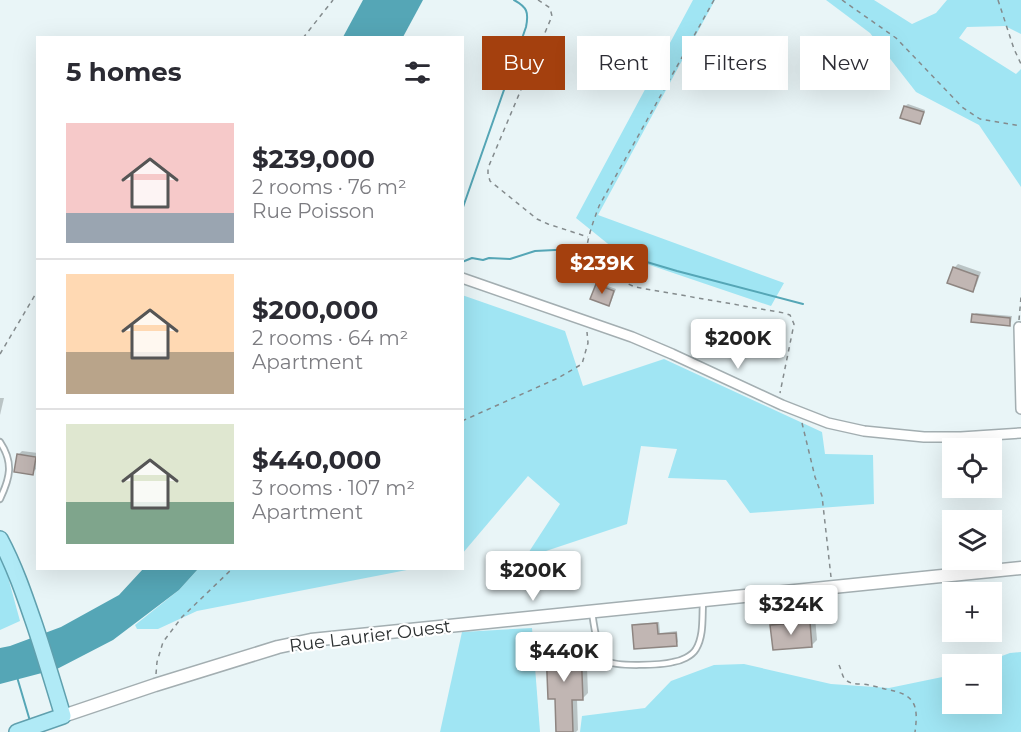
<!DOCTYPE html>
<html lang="en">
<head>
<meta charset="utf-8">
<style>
	:root { --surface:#fff; --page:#f2f2f3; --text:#2b2b33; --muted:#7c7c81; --line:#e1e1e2; --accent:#a4400e }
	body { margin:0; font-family:Montserrat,sans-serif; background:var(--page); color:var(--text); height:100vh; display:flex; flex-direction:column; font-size:22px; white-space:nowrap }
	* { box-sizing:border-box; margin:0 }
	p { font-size:20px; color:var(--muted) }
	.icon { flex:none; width:33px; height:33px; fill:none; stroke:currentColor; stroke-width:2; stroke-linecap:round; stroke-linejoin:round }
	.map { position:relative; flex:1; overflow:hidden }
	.panel { position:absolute; left:36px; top:36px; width:428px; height:534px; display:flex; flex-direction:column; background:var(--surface); border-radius:0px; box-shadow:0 6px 24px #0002 }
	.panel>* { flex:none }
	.banner { position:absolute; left:482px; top:36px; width:448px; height:54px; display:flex; gap:12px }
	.controls { position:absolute; left:942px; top:438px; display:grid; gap:12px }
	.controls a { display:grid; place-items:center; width:60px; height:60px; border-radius:0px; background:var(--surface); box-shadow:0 6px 24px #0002; font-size:30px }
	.price { position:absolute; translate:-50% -51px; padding:0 14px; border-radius:6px; background:#fff; color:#222; font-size:20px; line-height:39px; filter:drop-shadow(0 2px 3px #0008) }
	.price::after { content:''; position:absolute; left:50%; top:36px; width:18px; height:14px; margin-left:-9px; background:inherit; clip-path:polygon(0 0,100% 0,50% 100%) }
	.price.on { background:var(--accent); color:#fff }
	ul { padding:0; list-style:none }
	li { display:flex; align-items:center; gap:18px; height:150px; padding:0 30px }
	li+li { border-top:2px solid var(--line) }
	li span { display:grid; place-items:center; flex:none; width:168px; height:120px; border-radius:0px; color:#555 }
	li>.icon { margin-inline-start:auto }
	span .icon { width:72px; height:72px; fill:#fffc; stroke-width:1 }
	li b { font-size:26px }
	h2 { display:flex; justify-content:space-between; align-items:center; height:72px; padding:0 30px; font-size:26px }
	.chip { padding:0 21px; border-radius:0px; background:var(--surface); box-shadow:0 6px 24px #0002; font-size:21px; line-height:54px }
	.chip.on { background:var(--accent); color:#fff }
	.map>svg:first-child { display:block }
</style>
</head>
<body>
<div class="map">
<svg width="1021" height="732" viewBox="0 0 1021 732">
	<rect width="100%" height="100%" fill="#e9f5f7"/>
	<!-- green -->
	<g fill="#a0e5f3">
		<path d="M693,0H715L598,215L784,283L771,306L623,256L576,218Z"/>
		<path d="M826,0H874L912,24L936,13L947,0H1021V34L1005,26L967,27L959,38L1016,74L1021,69V187L979,125L916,92L870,33Z"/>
		<path d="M462,295L565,331L583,386L664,359L822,432L825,454L873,455L874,504L750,513L726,480L668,478L677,449L641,446L627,524L525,558L560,504L528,476L462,554Z"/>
		<path d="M0,558L5,566L20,621L0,630Z"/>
		<path d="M198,569H412L197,611L158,629H137L135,625L179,590Z"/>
		<path d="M532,628L540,732H440L462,632Z"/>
		<path d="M1021,652V732H580L582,716L645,708L671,681L714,665L744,664L831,684L889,688L952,675V704H992V664H980L1010,653Z"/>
	</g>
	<!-- water -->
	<g fill="#55a6b6">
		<path d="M363,0H423L403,37H343Z"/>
		<path d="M143,569H198L179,590L113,640L57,669L0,684V648L10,646L61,627L119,595Z"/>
	</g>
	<!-- shadow -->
	<g fill="#0003">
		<path d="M908,104L925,110L922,120L919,122L902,117L905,106Z"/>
		<path d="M958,264L981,272L976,286L972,290L954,268Z"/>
		<path d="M599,283L616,289L611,302L609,304L597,285Z"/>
		<path d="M976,313L1012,316L1011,322L1009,324L973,315Z"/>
		<path d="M0,398H4L0,415Z"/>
		<path d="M22,451L38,453L36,469L32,473L18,455Z"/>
		<path d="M815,617L817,640L811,646L772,625L777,620Z"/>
		<path d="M659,622L660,633L677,631L678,642L676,644L634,626L636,624Z"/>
		<path d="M586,642L588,693L582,699H577L578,730L576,732H557L556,697L547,649L552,644Z"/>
	</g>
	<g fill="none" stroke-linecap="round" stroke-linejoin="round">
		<!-- stream -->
		<g stroke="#55a6b6" stroke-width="2">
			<path d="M462,210L526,27C529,12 527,7 514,0"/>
			<path d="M462,262L472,258L483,260L489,258L510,259L535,251L595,248L603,249L677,271L803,304"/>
			<path d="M17,677L30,721"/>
		</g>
	</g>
	<!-- building -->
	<g fill="#c1b6b3" stroke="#8e8581" stroke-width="1.5">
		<path d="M904,106L924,112L920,124L900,118Z"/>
		<path d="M953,267L978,276L973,292L947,283Z"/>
		<path d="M596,284L614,291L609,306L590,299Z"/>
		<path d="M972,314L1010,318V326L971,322Z"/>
		<path d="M17,454L36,457L33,475L14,472Z"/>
		<path d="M810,622L812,647L773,650L770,625Z"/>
		<path d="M657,623L658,634L676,633L677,646L634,649L632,625Z"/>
		<path d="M581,647L583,700H572L573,732H556L555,699H548L546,648Z"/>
	</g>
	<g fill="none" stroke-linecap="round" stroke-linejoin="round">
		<defs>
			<g id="service">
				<path d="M0,442C14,463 10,478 0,499"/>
				<path d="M592,612C594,626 597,652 608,661C615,667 662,665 673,662C681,661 692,656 696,649C704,636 702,617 703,603"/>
			</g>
			<g id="minor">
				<path d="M462,278L632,337L672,354L782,405L828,423L864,431L924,437H961L1021,433"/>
				<path d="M1019,327L1021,409"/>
			</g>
			<path id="tertiary" d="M63,716L155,685L278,647L311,640L1021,568"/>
			<path id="primary" d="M0,539C15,567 25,597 35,626C45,656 54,686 63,716L17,732"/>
		</defs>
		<!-- service casing -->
		<use href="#service" stroke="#a3aeb1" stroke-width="8"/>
		<!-- minor casing -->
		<use href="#minor" stroke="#a3aeb1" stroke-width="12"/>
		<!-- tertiary casing -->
		<use href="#tertiary" stroke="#a3aeb1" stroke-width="15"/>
		<!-- primary casing -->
		<use href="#primary" stroke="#60a0ae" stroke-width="18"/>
		<!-- path -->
		<g stroke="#848b8d" stroke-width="1.5" stroke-dasharray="4.5 4.5" stroke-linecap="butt">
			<path d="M538,0L550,8L552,16L488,168V174L490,181L537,219L548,224L588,237"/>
			<path d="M714,0L599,206C594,220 578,259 592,269C598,273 607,274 614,277C621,280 628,284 635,287L784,313L790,315L794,324L780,393"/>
			<path d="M842,0L896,38L962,107L980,119L1021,126"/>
			<path d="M998,0L1014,49L1021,64"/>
			<path d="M303,38L333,0"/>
			<path d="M1019,320L1021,297"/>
			<path d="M0,354L38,290"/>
			<path d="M462,421L558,378L582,364L588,343L587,332"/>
			<path d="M802,423L815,477L822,496L831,577"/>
			<path d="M839,665C841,669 842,675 844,678C849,684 855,684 862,684C870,685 878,687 885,689C914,694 919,703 915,732"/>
			<path d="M156,674L157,662L163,642L182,617L233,568"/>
		</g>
		<!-- service -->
		<use href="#service" stroke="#fff" stroke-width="4.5"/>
		<!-- minor -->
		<use href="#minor" stroke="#fff" stroke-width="9"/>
		<!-- tertiary -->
		<use href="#tertiary" stroke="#fff" stroke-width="12"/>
		<!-- primary -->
		<use href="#primary" stroke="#b0eaf6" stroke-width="15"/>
	</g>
	<g text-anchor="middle" stroke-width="4.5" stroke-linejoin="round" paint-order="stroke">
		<!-- street labels -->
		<g font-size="18" fill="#2d3132" stroke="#fff">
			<text transform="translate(370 636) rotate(-7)" y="6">Rue Laurier Ouest</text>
		</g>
	</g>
</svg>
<div class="controls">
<a><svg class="icon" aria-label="locate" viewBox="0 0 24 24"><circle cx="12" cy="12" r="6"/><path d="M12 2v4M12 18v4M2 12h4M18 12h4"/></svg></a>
<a><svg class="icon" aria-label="layers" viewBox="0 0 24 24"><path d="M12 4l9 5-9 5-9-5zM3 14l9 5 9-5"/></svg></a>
<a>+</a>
<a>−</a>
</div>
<b class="price on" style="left:602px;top:295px">$239K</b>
<b class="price" style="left:738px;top:370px">$200K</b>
<b class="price" style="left:533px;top:602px">$200K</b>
<b class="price" style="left:791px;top:636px">$324K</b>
<b class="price" style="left:564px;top:683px">$440K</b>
<div class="banner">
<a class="chip on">Buy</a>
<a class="chip">Rent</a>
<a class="chip">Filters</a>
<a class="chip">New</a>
</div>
<section class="panel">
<h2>5 homes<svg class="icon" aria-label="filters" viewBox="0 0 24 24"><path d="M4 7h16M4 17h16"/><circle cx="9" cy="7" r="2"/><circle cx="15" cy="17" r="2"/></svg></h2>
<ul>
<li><span style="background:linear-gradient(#f6c9c9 75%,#9aa5b1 0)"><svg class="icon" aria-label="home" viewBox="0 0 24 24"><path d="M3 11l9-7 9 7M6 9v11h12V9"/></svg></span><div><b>$239,000</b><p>2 rooms · 76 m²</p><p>Rue Poisson</p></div></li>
<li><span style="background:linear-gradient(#ffd9b3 65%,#b9a48a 0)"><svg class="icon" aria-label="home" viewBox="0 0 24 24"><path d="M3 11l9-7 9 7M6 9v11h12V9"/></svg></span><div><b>$200,000</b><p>2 rooms · 64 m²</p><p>Apartment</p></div></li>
<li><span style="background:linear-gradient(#dfe7d0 65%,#7fa58c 0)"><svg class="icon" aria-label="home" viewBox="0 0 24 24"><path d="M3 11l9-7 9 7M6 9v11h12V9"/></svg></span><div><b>$440,000</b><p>3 rooms · 107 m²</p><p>Apartment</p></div></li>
</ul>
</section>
</div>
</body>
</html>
